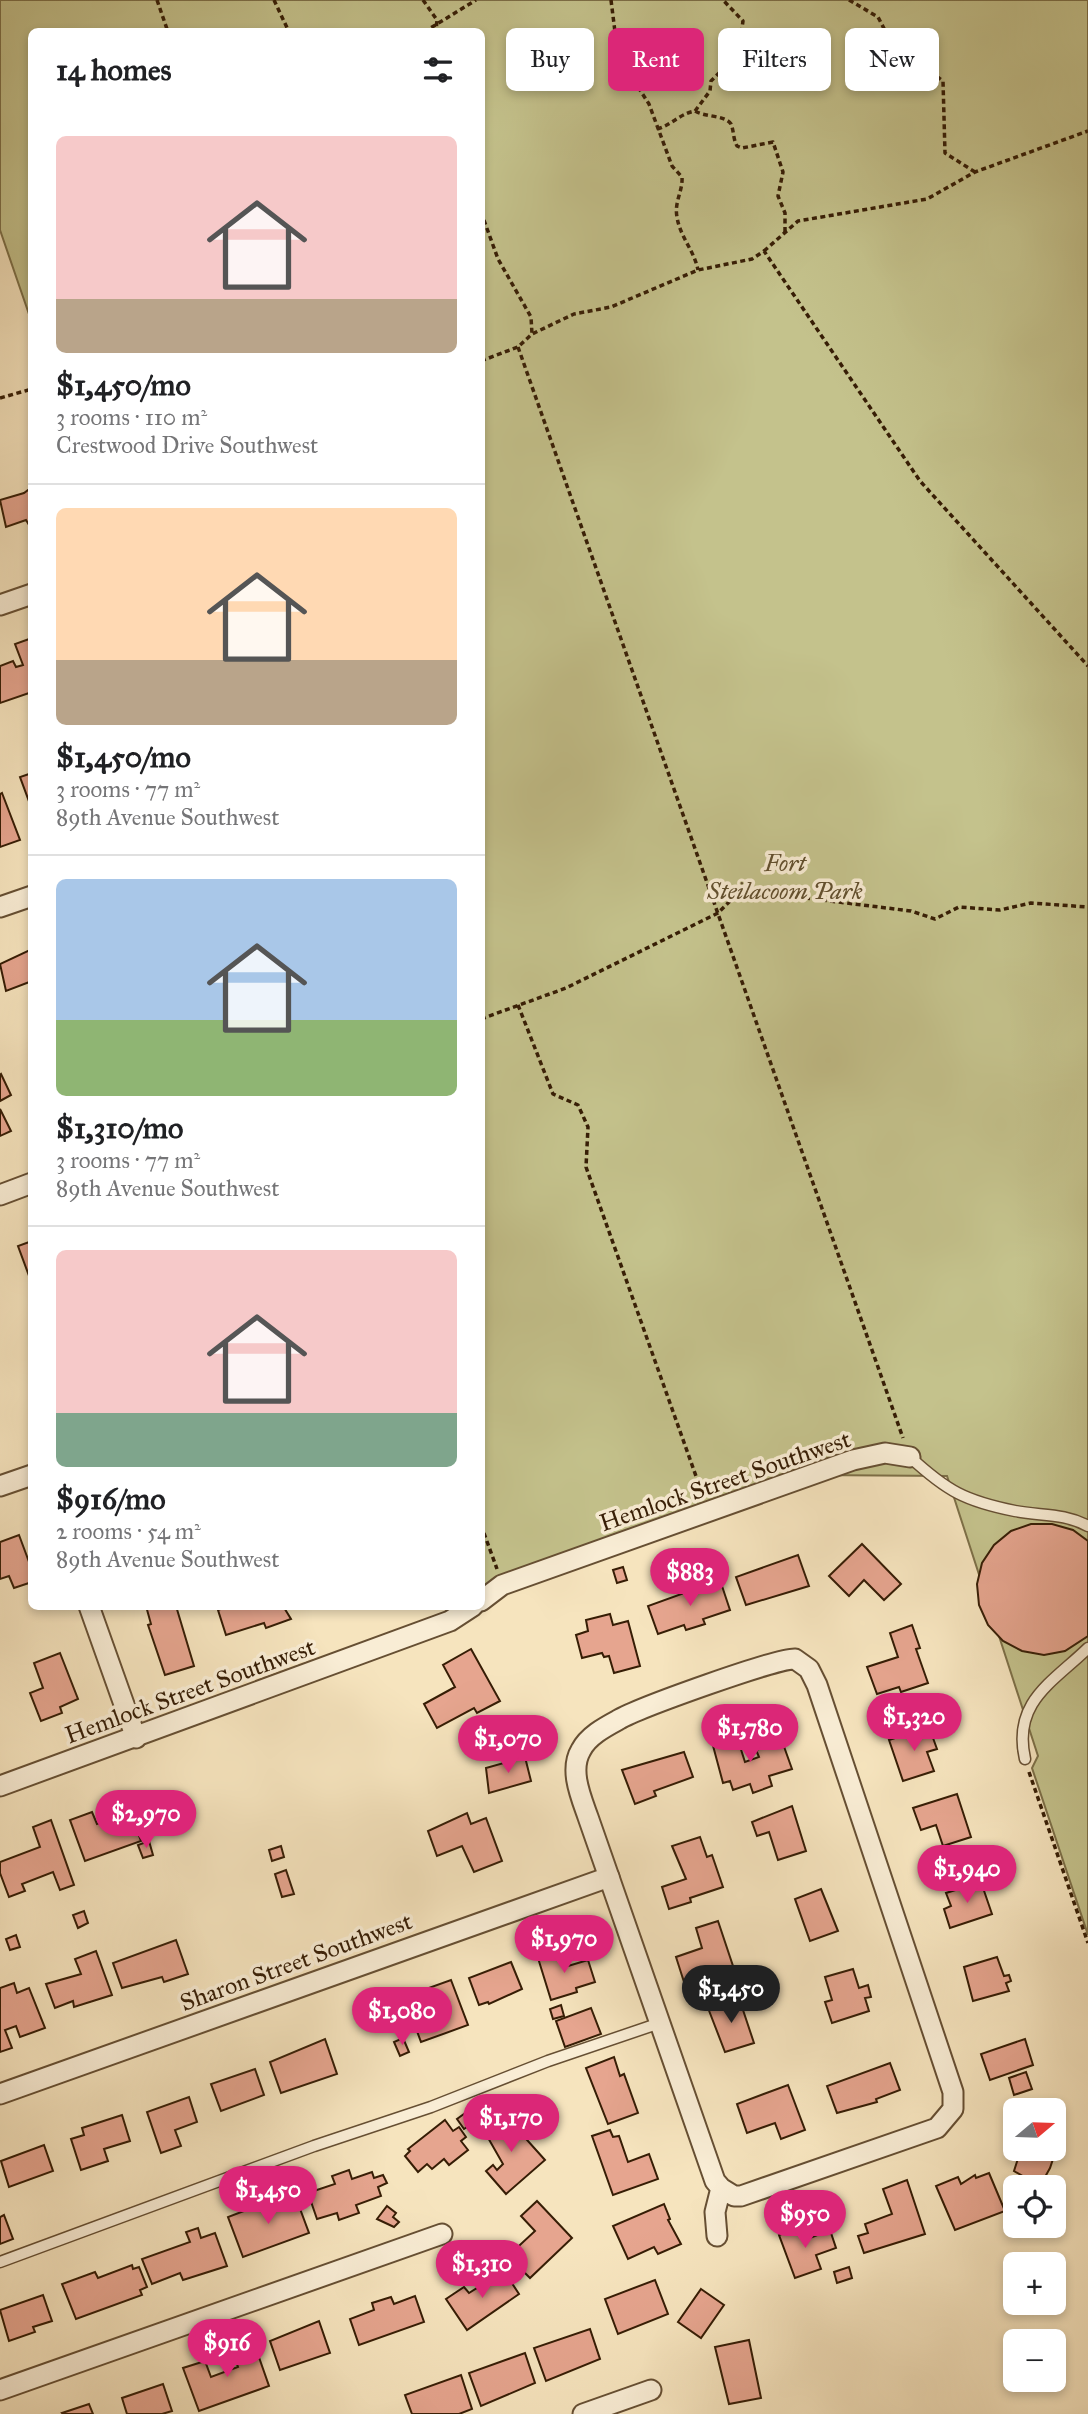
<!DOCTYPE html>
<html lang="en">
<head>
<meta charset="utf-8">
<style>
	:root { --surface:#fff; --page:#f2f2f2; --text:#202124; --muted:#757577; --line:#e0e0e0; --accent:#db2777 }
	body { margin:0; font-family:"IM FELL Great Primer",serif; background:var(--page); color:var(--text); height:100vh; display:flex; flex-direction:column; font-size:26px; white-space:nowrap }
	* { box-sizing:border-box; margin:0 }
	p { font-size:23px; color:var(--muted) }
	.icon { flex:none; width:38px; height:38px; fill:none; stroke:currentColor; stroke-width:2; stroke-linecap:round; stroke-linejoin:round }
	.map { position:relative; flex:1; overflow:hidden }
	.details { position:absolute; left:28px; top:28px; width:457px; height:1582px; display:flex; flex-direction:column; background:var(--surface); border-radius:10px; box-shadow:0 4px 10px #0003 }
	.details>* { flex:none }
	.guide { position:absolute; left:506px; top:28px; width:476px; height:63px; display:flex; gap:14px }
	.needle { width:46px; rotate:71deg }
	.controls { position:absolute; left:1003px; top:2098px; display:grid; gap:14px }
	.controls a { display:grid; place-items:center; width:63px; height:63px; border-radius:10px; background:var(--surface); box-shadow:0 4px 10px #0003; font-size:35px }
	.price { position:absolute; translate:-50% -60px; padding:0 16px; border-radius:24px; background:var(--accent); color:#fff; font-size:23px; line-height:46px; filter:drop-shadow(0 2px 4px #0008) }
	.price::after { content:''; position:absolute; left:50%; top:42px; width:21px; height:16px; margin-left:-10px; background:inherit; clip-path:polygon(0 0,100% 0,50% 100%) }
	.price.active { background:#222; color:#fff }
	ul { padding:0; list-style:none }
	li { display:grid; align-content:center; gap:14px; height:371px; padding:0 28px }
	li+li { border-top:2px solid var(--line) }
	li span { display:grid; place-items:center; height:217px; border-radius:10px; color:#555 }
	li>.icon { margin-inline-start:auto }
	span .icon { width:126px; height:126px; fill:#fffc; stroke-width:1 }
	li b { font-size:30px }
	h2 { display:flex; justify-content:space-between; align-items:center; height:84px; padding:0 28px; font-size:30px }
	.pill { padding:0 24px; border-radius:10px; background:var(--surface); box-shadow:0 4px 10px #0003; font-size:24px; line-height:63px }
	.pill.active { background:var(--accent); color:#fff }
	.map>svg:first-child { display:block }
</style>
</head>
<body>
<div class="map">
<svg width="1088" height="2414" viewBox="0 0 1088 2414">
	<rect width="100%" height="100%" fill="#f6e4be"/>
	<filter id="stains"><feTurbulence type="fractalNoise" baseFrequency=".00286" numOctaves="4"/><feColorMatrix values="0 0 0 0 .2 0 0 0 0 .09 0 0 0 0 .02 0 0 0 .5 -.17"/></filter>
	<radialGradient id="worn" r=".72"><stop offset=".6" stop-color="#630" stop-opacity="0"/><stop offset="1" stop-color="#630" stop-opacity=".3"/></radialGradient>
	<!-- green -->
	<path fill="#c4c28c" stroke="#7d7048" stroke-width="2" d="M0,0H1088V1935L1032,1768L1038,1756L947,1476L813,1475L481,1589V32H32L31,320L0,230Z"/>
	<!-- building -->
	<g fill="#e6a58f" stroke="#361d05" stroke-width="2">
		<path d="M32,487V530L26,520L6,527L0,500L24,493Z"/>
		<path d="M32,638V692L0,703V666L13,661L16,667L23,665L15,644Z"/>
		<path d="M32,773V803L30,804L20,777Z"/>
		<path d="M2,793L20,840L0,847V794Z"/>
		<path d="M32,949V981L6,991L0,964Z"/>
		<path d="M1,1074L11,1095L0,1101V1075Z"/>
		<path d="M0,1109L11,1131L0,1136Z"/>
		<path d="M32,1241V1284L18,1246Z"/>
		<path d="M1031,1524H1052L1073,1530L1088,1541V1636L1065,1651L1044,1655L1022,1651L1003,1641L988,1625L979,1605L977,1584L982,1563L994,1545L1011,1531Z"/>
		<path d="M19,1535L32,1570V1582L14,1588L9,1576L0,1579V1542Z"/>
		<path d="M862,1544L901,1584L884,1600L864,1580L849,1596L829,1576Z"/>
		<path d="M798,1555L809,1586L746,1605L736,1577Z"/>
		<path d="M623,1567L627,1580L617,1583L613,1570Z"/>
		<path d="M720,1580L730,1610L703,1619L705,1624L686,1630L684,1625L658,1634L648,1606Z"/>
		<path d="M146,1606H176L194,1666L165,1675L148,1625L151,1624Z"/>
		<path d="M228,1606H283L291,1619L266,1628L264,1623L226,1635L218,1610Z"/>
		<path d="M610,1614L613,1625L628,1621L640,1666L614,1673L609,1656L604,1657L602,1653L582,1658L576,1635L588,1631L586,1620Z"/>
		<path d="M912,1625L920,1648L916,1649L928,1683L901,1692L899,1687L877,1694L867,1667L898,1657L890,1633Z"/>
		<path d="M471,1649L500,1701L477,1713L474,1708L437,1728L424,1704L455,1687L443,1665Z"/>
		<path d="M60,1653L78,1699L60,1707L62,1713L41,1721L30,1693L43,1688L34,1663Z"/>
		<path d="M929,1727L937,1749L927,1752L934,1771L903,1781L889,1740Z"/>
		<path d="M736,1734L745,1762L759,1757L756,1750L782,1741L792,1769L769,1776L772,1786L753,1793L750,1784L733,1790L730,1781L723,1783L712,1742Z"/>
		<path d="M684,1752L693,1777L654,1791L656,1796L635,1804L622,1770Z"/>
		<path d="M525,1757L531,1781L489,1793L486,1768Z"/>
		<path d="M957,1794L971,1837L943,1846L936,1825L921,1830L913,1808Z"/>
		<path d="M125,1799L141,1841L85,1861L70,1820L92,1812L97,1824L105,1821L101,1808Z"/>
		<path d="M792,1806L806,1851L778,1860L769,1832L757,1836L752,1822Z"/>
		<path d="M467,1813L471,1824L486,1818L502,1861L474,1872L462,1846L437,1856L428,1831Z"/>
		<path d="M51,1820L74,1885L60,1890L53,1872L22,1884L25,1891L9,1897L0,1873V1862L40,1847L33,1827Z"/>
		<path d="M700,1837L707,1857L712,1855L723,1887L690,1898L691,1902L669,1909L662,1887L686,1879L672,1846Z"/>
		<path d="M149,1841L153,1855L143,1858L138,1845Z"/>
		<path d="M281,1846L284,1857L272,1861L269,1850Z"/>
		<path d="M286,1870L294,1894L282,1897L275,1874Z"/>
		<path d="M981,1882L992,1914L950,1928L944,1909L951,1906L946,1893Z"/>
		<path d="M821,1889L838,1931L810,1941L795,1899Z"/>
		<path d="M84,1911L88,1923L78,1928L73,1915Z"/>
		<path d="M718,1921L733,1966L698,1981L697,1977L684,1982L676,1957L702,1948L696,1928Z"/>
		<path d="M16,1935L20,1947L10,1950L6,1939Z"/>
		<path d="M176,1940L188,1974L164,1982L162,1977L122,1988L113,1963Z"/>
		<path d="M96,1951L112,1995L74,2007L73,2001L55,2008L46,1984L81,1974L75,1959Z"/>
		<path d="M563,1951L568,1966L588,1960L595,1982L576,1988L577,1992L551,2000L538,1958Z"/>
		<path d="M997,1957L1004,1976L1009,1975L1011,1981L1006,1983L1009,1991L973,2001L964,1967Z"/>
		<path d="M511,1962L522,1989L489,2004L488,2002L479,2005L469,1978Z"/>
		<path d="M853,1969L859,1988L868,1985L871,1997L865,1998L869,2011L832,2023L825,2002L832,2000L825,1977Z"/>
		<path d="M451,1980L468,2025L421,2042L407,2004L426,1997L423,1990Z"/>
		<path d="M14,1983L17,1993L29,1988L45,2028L20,2037L16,2026L5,2030L12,2048L0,2052V1988Z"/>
		<path d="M739,1998L754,2043L725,2052L708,2008Z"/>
		<path d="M561,2005L564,2016L553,2019L550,2009Z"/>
		<path d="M591,2008L601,2034L565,2047L556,2021Z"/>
		<path d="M403,2038L409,2052L400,2056L394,2042Z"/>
		<path d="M325,2039L337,2074L281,2093L270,2062Z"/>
		<path d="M1025,2039L1033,2065L990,2080L981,2054Z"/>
		<path d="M614,2057L620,2076L624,2074L638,2113L608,2124L586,2068Z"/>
		<path d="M890,2063L900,2090L876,2099L877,2102L837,2113L827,2086Z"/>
		<path d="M255,2069L264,2095L221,2111L211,2084Z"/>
		<path d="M1026,2072L1032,2089L1014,2095L1009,2078Z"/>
		<path d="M788,2085L805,2130L781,2139L775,2123L747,2133L737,2104Z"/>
		<path d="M189,2097L197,2122L175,2130L181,2146L161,2153L147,2112Z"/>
		<path d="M1036,2103L1060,2111L1054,2131V2110H1034Z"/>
		<path d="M468,2111L473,2123L464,2129L457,2119Z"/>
		<path d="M502,2112L545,2160L506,2194L486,2171L493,2165L497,2170L503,2164L483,2129Z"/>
		<path d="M122,2115L130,2141L104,2149L108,2161L81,2170L71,2139L84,2135L82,2128Z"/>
		<path d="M445,2120L453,2131L459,2127L466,2137L461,2141L468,2150L449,2165L444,2159L432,2169L427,2164L418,2172L405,2156L410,2151L408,2149Z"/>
		<path d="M610,2130L613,2137L619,2136L628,2162L649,2154L658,2179L613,2195L592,2136Z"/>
		<path d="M1054,2136L1060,2138L1050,2168L1040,2186L1014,2171L1021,2149H1054Z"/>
		<path d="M44,2145L53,2171L9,2187L1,2161Z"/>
		<path d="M349,2170L352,2179L372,2172L374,2178L383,2175L387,2183L378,2187L381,2196L356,2205L359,2213L339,2220L337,2213L317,2219L308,2193L335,2184L332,2176Z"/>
		<path d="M989,2173L1005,2211L955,2230L936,2186L958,2177L961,2184L975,2175L976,2178Z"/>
		<path d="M907,2180L925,2234L864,2253L858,2236L868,2233L865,2224L892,2214L883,2189Z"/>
		<path d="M281,2197L283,2203L296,2198L309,2233L243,2257L228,2217Z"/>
		<path d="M537,2201L572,2238L530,2278L508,2256L535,2231L521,2216Z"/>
		<path d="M664,2204L670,2219L668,2220L681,2244L658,2254L654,2247L628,2259L613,2226Z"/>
		<path d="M387,2206L396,2213L393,2217L399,2222L394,2227L377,2219Z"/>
		<path d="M4,2215L13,2239L0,2244V2217Z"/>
		<path d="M805,2225L810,2238L830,2230L836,2248L816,2255L821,2269L795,2278L779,2235Z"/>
		<path d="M198,2228L201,2238L215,2233L227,2266L183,2280L180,2273L152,2284L142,2259L190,2242L186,2232Z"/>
		<path d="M132,2265L133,2269L139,2267L147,2287L140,2290L142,2295L76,2319L62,2284L95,2272L98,2278Z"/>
		<path d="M849,2267L852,2278L837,2283L834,2272Z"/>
		<path d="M504,2271L519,2294L467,2330L446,2299L464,2287L469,2293Z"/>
		<path d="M655,2280L668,2314L618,2334L605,2299Z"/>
		<path d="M701,2289L724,2305L701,2338L678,2322Z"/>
		<path d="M43,2295L52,2321L33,2327L35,2332L9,2341L0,2310Z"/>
		<path d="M415,2296L424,2322L359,2345L350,2319L374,2310L372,2303L391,2297L394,2304Z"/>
		<path d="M319,2321L330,2353L280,2370L270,2341Z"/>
		<path d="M590,2329L600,2359L546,2381L534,2348Z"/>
		<path d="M749,2340L761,2398L729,2404L715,2347Z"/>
		<path d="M254,2343L269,2386L199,2411L183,2368L205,2361L211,2377L238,2367L232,2351Z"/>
		<path d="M525,2353L535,2383L481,2406L469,2373Z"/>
		<path d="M461,2375L472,2409L459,2414H412L405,2395Z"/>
		<path d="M163,2384L172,2411L162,2414H127L122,2398Z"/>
		<path d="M89,2404L93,2414H63L62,2413Z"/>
	</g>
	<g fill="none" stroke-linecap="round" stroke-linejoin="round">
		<defs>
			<g id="lane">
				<path d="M910,1457C947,1491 965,1501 1015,1511C1041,1516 1064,1513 1088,1526"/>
				<path d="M1025,1759C1012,1702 1053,1682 1088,1648"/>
				<path d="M0,2262L314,2146L431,2107L548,2061L660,2023"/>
			</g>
			<g id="street">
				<path d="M0,605L32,594"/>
				<path d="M0,907L32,896"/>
				<path d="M0,1195L32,1183"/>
				<path d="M0,1486L32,1475"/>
				<path d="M481,1601L502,1585L853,1460L885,1453L910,1457"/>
				<path d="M89,1606L136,1738"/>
				<path d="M0,1786L450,1621L473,1606"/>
				<path d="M0,2094L609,1877"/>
				<path d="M717,2236L715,2212L721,2188L715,2181L588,1817C581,1797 569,1770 581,1750C588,1736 605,1727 618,1720C638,1708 777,1658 795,1659L809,1669L817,1685L953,2092V2109L937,2128L741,2196H734L721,2188"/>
				<path d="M0,2390L442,2234"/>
				<path d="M583,2414L651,2390"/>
			</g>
		</defs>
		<!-- lane casing -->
		<use href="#lane" stroke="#664f33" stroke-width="13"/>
		<!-- street casing -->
		<use href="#street" stroke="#664f33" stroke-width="23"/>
		<!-- path -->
		<g stroke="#361d05" stroke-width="3.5" stroke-dasharray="5 3.5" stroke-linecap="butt">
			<path d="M157,0L168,32"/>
			<path d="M274,0L289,32"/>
			<path d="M423,0L437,20L436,32"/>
			<path d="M611,0L618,56L649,104L672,166L682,177C683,191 674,202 677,217C680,237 694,250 698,270"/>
			<path d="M849,0L878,17L891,42L943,81L945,153L975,172"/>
			<path d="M424,32L476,0"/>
			<path d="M695,111L710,91L711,81L721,71L725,54L741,35L743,21L723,0"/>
			<path d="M657,129C672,125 679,114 695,111C704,117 725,115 731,124C734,131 733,139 737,146L742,148L773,142L783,172L778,196L785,213V232"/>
			<path d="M481,212L498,259L531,317L532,334"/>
			<path d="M764,251L798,221L927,199L975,172L1088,131"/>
			<path d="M518,347L903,1438"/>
			<path d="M481,361L518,347L532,334L574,314L611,307L698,270L752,259L764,251L920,481L1088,666"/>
			<path d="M0,398L32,389"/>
			<path d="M518,1005L553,1094L578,1105L588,1127L586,1167L702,1493"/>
			<path d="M481,1019L566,988L718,913L741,890L911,911L935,919L959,907L1000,910L1031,903L1088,907"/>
			<path d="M481,1525L497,1569"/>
			<path d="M1029,1772L1088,1943"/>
		</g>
		<!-- lane -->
		<use href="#lane" stroke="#f9edd5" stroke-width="10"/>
		<!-- street -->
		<use href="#street" stroke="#f9edd5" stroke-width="19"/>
	</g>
	<g text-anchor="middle" stroke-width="7" stroke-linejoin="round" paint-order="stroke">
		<!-- park labels -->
		<g font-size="24" font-style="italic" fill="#614f2e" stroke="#f9edd5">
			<text x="785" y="871">Fort<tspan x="785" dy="28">Steilacoom Park</tspan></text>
		</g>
		<!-- street labels -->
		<g font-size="24" fill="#361d05" stroke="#f9edd5">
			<text transform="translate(725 1481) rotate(-19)" y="8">Hemlock Street Southwest</text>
			<text transform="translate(190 1691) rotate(-20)" y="8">Hemlock Street Southwest</text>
			<text transform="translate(296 1962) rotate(-20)" y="8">Sharon Street Southwest</text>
		</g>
	</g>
	<rect width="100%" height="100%" filter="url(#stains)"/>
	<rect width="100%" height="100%" fill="url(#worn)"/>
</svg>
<div class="controls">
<a><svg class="needle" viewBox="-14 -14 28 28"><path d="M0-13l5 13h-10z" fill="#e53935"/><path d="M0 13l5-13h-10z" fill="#757577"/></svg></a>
<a><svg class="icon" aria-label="locate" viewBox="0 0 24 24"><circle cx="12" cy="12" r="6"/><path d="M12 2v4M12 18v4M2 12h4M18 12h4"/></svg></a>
<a>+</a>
<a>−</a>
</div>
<b class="price" style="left:690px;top:1608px">$883</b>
<b class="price" style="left:914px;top:1753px">$1,320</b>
<b class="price" style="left:750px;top:1764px">$1,780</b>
<b class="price" style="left:508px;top:1775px">$1,070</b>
<b class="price" style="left:146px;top:1850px">$2,970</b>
<b class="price" style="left:967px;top:1905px">$1,940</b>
<b class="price" style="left:564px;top:1975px">$1,970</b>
<b class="price active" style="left:731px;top:2025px">$1,450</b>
<b class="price" style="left:402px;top:2047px">$1,080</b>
<b class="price" style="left:511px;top:2154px">$1,170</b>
<b class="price" style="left:268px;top:2226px">$1,450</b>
<b class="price" style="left:805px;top:2250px">$950</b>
<b class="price" style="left:482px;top:2300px">$1,310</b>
<b class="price" style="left:227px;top:2379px">$916</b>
<div class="guide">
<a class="pill">Buy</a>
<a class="pill active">Rent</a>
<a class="pill">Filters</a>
<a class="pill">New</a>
</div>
<section class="details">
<h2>14 homes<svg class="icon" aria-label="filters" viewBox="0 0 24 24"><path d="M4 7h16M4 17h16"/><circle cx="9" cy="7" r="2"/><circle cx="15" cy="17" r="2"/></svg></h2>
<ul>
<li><span style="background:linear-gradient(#f6c9c9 75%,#b9a48a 0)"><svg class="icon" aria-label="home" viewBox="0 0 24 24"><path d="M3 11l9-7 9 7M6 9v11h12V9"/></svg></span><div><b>$1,450/mo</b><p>3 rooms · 110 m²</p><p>Crestwood Drive Southwest</p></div></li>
<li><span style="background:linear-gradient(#ffd9b3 70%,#b9a48a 0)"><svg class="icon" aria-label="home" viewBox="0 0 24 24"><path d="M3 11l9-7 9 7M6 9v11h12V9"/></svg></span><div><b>$1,450/mo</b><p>3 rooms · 77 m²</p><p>89th Avenue Southwest</p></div></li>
<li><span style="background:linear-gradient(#a9c7e8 65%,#8fb573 0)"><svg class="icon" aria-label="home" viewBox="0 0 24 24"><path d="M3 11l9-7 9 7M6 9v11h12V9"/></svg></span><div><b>$1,310/mo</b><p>3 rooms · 77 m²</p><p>89th Avenue Southwest</p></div></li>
<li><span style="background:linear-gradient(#f6c9c9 75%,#7fa58c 0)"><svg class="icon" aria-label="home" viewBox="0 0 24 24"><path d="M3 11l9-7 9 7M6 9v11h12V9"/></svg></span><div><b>$916/mo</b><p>2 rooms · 54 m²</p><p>89th Avenue Southwest</p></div></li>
</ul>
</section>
</div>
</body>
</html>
